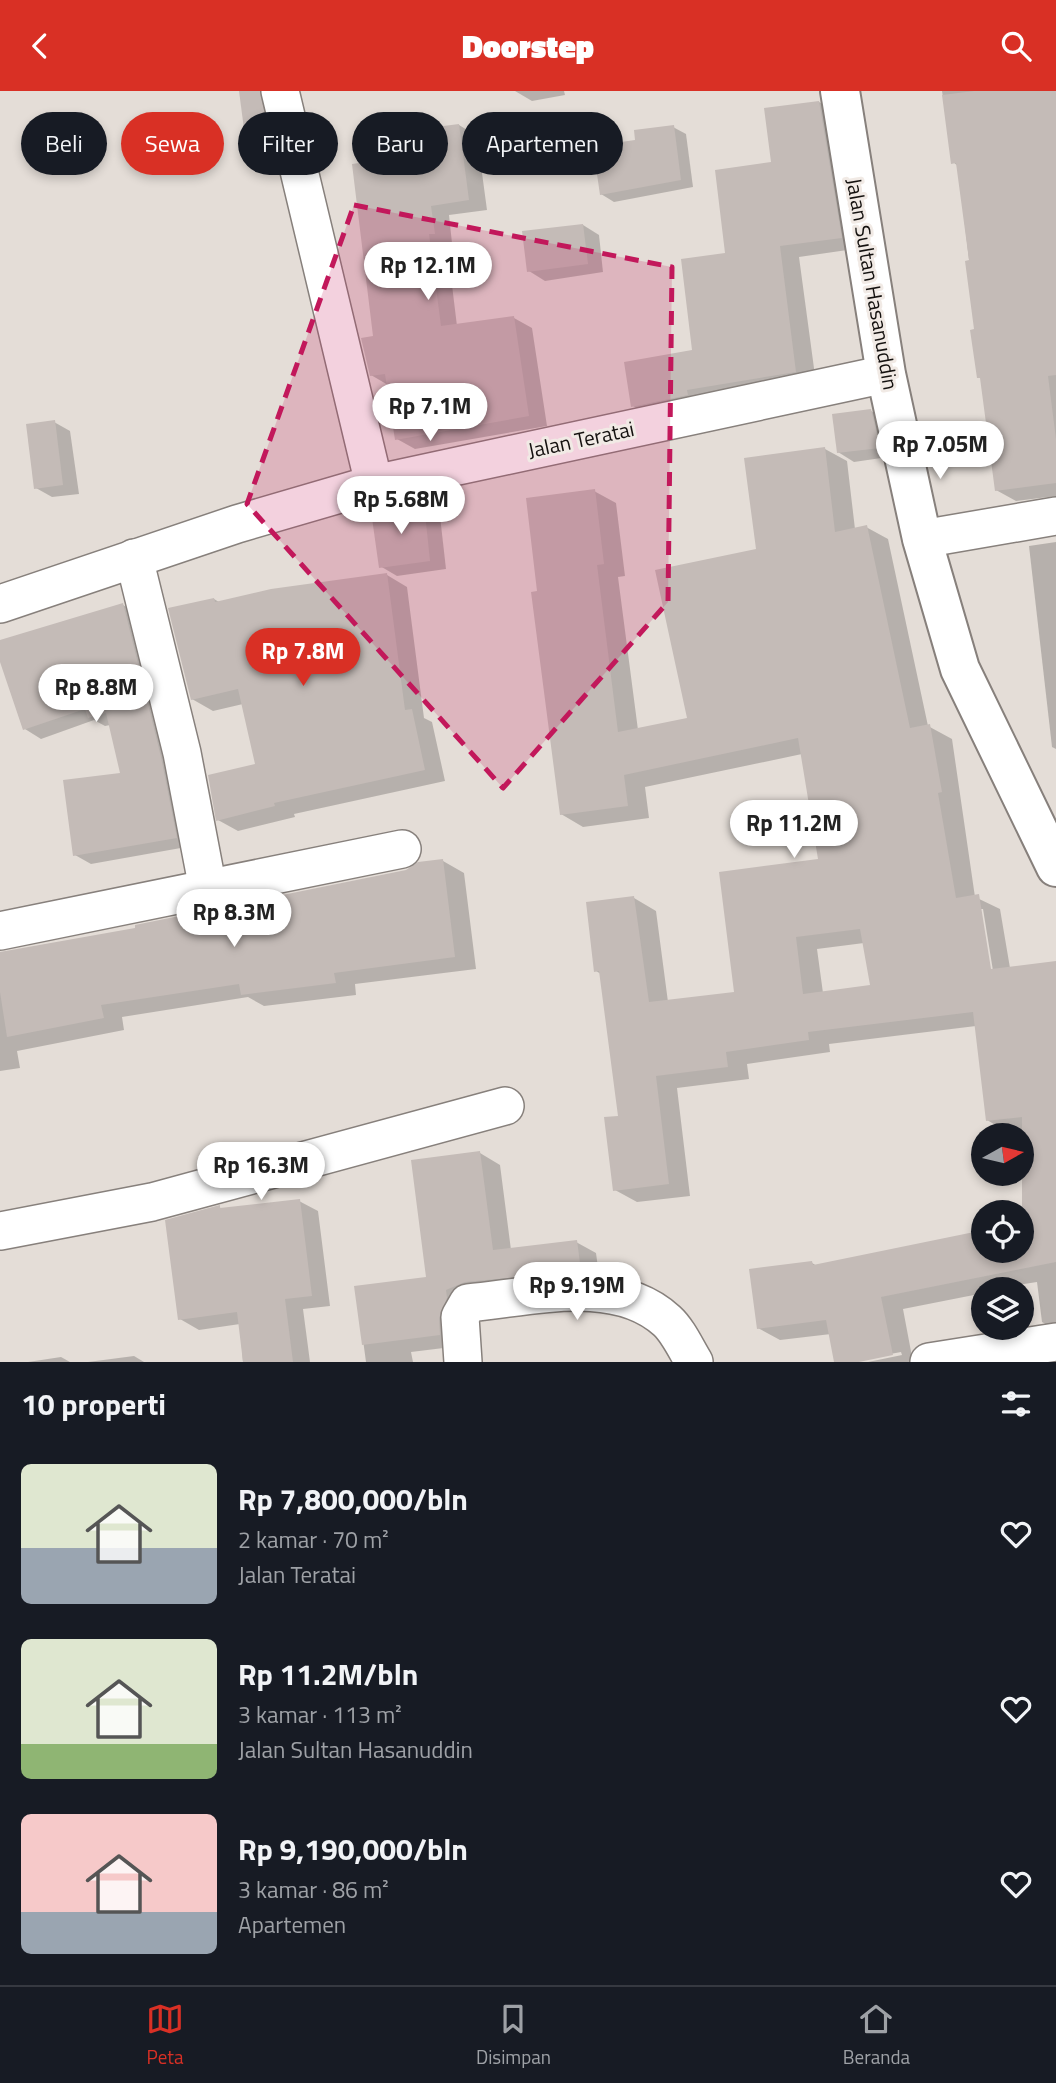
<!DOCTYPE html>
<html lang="id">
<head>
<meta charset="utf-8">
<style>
	:root { --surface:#171b24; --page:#20242c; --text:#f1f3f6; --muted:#9ea1a6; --line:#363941; --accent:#d93025 }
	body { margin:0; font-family:"Titillium Web",sans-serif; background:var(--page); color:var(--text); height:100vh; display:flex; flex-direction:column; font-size:26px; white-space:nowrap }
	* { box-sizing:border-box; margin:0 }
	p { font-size:23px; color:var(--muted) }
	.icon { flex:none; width:38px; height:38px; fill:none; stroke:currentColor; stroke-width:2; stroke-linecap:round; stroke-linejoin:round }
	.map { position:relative; height:1271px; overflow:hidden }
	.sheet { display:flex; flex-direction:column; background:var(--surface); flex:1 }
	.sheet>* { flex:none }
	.hud { position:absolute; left:21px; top:21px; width:700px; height:63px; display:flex; gap:14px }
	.needle { width:46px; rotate:82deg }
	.buttons { position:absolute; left:971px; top:1032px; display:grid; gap:14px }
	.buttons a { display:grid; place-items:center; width:63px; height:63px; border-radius:50%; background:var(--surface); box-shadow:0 4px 10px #0003; font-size:35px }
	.price { position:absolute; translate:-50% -60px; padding:0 16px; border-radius:24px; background:#fff; color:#222; font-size:23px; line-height:46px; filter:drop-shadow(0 2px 4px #0008) }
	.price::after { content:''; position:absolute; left:50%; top:42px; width:21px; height:16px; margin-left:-10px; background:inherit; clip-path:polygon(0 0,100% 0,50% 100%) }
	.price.selected { background:var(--accent); color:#fff }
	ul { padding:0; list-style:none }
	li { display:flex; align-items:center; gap:21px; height:175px; padding:0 21px }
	li span { display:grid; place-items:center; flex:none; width:196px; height:140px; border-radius:10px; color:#555 }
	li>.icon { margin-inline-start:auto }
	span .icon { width:84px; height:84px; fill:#fffc; stroke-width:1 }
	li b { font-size:30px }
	h2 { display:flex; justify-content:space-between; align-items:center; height:84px; padding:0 21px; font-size:30px }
	.chip { padding:0 24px; border-radius:32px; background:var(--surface); box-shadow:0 4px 10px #0003; font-size:24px; line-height:63px }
	.chip.selected { background:var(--accent); color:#fff }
	header { display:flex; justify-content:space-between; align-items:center; height:91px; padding:0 21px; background:var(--accent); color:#fff; font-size:32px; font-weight:800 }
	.dock { display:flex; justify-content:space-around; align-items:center; height:98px; border-top:2px solid var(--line); background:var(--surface); font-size:19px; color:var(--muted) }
	.dock a { display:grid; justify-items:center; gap:4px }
	.dock .selected { color:var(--accent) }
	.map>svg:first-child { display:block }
</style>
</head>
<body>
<header><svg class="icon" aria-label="back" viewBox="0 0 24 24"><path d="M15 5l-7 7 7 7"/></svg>Doorstep<svg class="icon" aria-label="search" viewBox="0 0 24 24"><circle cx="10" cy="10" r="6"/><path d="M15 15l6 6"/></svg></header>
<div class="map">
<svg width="1056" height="1271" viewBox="0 0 1056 1271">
	<rect width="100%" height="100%" fill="#e4ddd7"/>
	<!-- shadow -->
	<g fill="#0003" fill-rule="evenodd">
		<path d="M241,0H275L287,66L265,69L249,60Z"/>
		<path d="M515,0H564L565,4L532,10Z"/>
		<path d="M942,0H1056V405L1016,410L996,399L958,75L953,71Z"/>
		<path d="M819,11L839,23L861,157L799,166L816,292L653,327L633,315L694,261L727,164L773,73Z"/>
		<path d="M459,34L477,45L487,119L449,124L452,152L447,153L457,235L514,227L532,237L547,335L415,358L397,348L388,294L371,284L375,247L433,64Z"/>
		<path d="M673,36L686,43L693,96L614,111L601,103L637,50Z"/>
		<path d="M583,134L599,144L603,181L545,190L529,180Z"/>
		<path d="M871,320L887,329L895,365L854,371L838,361Z"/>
		<path d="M54,331L70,340L79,403L52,406L36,397Z"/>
		<path d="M825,358L847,370L855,438L866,436L888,448L928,635L952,648L975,806L1000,818L1010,877L1056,872V1239L1042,1231L1037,1191L984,1199V1202L903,1218L913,1271H868L902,1264L901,1261L853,1270L831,1243L780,1249L758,1237L812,1172L817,1175L984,1160H1022V1133L1038,1038L1009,1042L987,1029L976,935L829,953L830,961L747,973L749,988L677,997L690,1105L637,1111L615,1099L620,1026L601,883L596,880L634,807L656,820L668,911L736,902L820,770L802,663L645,696L649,727L583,736L561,723L539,502L594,400L616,412L625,485L618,486L638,639L689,628L757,459ZM979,818H983L994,886L990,887ZM864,852L872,896L823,902L817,858Z"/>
		<path d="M423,415L440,425L446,478L397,485L380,475Z"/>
		<path d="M1056,451V658L1052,656L1029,455Z"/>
		<path d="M387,484L407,496L424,627L432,631L445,690L294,723L295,726L238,740L218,729L257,674L243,613L213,620L192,608L214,508L219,511Z"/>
		<path d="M123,514L139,523L192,755L91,773L75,764L122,684L110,634L105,635L94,629L41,648L25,638L0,566V551Z"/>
		<path d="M443,770L464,782L476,878L355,893L356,904L264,915L248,906L122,926L124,939L17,960L20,977L0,980V863L137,839L407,780Z"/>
		<path d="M480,1062L500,1074L511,1159L576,1151L596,1162L600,1191L478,1205L460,1255L411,1261L413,1271H366L356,1197L428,1188Z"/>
		<path d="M299,1110L318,1120L330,1215L303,1218L310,1271H243L240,1233L199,1239L180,1228L219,1116L224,1119Z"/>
		<path d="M134,1265L144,1271H88Z"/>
		<path d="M61,1266L70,1271H28Z"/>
	</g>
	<!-- building -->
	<g fill="#c4bbb7" fill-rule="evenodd">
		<path d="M239,0H260L272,58L247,61Z"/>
		<path d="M974,0H1056V284L1048,285L1056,348V392L995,400L980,287H977L970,239L974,238L965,170L969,169L956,72L951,73L942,4Z"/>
		<path d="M819,10L842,147L780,155L796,281L687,299L688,304L631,316L624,271L692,259L681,168L725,162L715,79L771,71L764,17Z"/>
		<path d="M459,33L469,109L431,115L435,143H429L441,235L514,225L529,325L395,349L385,283L370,285L361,247L373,245L352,73L431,62L428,37Z"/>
		<path d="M674,34L681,89L600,104L593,55L635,49L634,39Z"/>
		<path d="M583,133L588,173L527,181L522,140Z"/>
		<path d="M871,318L880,357L837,362L832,323Z"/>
		<path d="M55,329L63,394L34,398L26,333Z"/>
		<path d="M825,356L835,441L867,434L910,637L930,633L942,701L938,702L956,807L979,803L991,878L1056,870V1171L881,1206L893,1264L859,1271H834L826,1229L757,1238L749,1178L812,1170L813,1174L984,1139V1160H1022V1026L986,1030L973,921L808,941L809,949L726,961L728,976L656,985L669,1093L613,1100L604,1026L618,1025L599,880L594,881L586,811L634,805L649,911L734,901L719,781L818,768L798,647L624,684L628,715L560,724L531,501L537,500L526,407L595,398L604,473L597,474L618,641L687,627L655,479L756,458L744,367ZM860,838L870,894L803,903L796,846Z"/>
		<path d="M424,413L430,470L379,477L371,420Z"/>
		<path d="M387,482L405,619L412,618L425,679L274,712L275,715L216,730L208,684L255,673L238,598L191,609L168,517L214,507L215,511L271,498Z"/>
		<path d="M123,512L161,666L177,747L73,765L63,689L120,682L106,622L88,627L85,618L23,639L0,571V549Z"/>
		<path d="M443,768L455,866L334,882L336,892L241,904L239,893L101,914L104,927L7,946L0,901V861L135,837V834L406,779L418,771Z"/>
		<path d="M480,1060L493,1159L577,1149L581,1180L465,1191L446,1199L447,1207L439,1227L440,1244L362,1254L354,1195L426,1186L411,1069Z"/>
		<path d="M300,1108L312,1205L285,1208L293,1271H243L237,1221L178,1229L165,1129L220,1114V1117Z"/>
	</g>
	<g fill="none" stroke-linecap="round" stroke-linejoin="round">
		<defs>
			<g id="street">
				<path d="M280,0L374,393"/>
				<path d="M922,448L1056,425"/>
				<path d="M134,467L182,662L208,798"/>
				<path d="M0,513L237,433L374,393L886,283"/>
				<path d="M0,840L402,758"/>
				<path d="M0,1140L152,1111L505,1015"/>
				<path d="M463,1271L460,1226L468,1212C532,1206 616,1183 667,1230C678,1240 686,1258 694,1271"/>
				<path d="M929,1271L1056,1251"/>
			</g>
			<path id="secondary" d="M840,0L886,283L922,448L960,578L1056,776"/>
		</defs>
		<!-- street casing -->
		<use href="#street" stroke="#87807c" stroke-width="40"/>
		<!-- secondary casing -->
		<use href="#secondary" stroke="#87807c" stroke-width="42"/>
		<!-- street -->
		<use href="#street" stroke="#fff" stroke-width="37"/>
		<!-- secondary -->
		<use href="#secondary" stroke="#fff" stroke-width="38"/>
	</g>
	<!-- marked area -->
	<path fill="#c2185b" fill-opacity="0.2" stroke="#c2185b" stroke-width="5" stroke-dasharray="14 9" stroke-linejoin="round" d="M354,114L672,176L668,511L503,697L247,413Z"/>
	<g text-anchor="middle" stroke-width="6" stroke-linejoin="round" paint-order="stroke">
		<!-- street labels -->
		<g font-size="21" fill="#14110f" stroke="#f1eae5">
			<text transform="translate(872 193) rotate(80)" y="7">Jalan Sultan Hasanuddin</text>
			<text transform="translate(581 349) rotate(-12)" y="7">Jalan Teratai</text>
		</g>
	</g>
</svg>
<div class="buttons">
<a><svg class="needle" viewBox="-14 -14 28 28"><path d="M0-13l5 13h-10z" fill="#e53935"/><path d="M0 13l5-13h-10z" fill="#9ea1a6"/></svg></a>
<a><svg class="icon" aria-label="locate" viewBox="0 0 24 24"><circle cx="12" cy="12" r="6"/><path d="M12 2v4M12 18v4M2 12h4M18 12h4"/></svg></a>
<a><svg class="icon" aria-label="layers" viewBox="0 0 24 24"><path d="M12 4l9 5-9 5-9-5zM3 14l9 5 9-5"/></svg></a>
</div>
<b class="price" style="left:428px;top:211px">Rp 12.1M</b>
<b class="price" style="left:430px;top:352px">Rp 7.1M</b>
<b class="price" style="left:940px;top:390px">Rp 7.05M</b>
<b class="price" style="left:401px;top:445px">Rp 5.68M</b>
<b class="price selected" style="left:303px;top:597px">Rp 7.8M</b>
<b class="price" style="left:96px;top:633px">Rp 8.8M</b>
<b class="price" style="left:794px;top:769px">Rp 11.2M</b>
<b class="price" style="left:234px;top:858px">Rp 8.3M</b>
<b class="price" style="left:261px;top:1111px">Rp 16.3M</b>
<b class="price" style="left:577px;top:1231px">Rp 9.19M</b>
<div class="hud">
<a class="chip">Beli</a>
<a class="chip selected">Sewa</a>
<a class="chip">Filter</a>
<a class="chip">Baru</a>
<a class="chip">Apartemen</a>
</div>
</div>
<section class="sheet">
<h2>10 properti<svg class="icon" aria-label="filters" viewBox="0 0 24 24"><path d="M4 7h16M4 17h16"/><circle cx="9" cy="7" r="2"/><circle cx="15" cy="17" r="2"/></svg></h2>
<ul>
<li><span style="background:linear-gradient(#dfe7d0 60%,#9aa5b1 0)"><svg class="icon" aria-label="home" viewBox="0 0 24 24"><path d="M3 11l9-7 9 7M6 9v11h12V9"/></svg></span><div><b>Rp 7,800,000/bln</b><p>2 kamar · 70 m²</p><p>Jalan Teratai</p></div><svg class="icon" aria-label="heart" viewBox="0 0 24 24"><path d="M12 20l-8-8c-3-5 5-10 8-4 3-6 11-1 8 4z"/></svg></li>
<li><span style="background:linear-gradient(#dfe7d0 75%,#8fb573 0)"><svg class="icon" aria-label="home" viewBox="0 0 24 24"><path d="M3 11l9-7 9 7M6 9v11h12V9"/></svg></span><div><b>Rp 11.2M/bln</b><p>3 kamar · 113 m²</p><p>Jalan Sultan Hasanuddin</p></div><svg class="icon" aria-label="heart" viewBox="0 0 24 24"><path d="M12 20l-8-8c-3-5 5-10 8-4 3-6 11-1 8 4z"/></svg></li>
<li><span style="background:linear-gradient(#f6c9c9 70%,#9aa5b1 0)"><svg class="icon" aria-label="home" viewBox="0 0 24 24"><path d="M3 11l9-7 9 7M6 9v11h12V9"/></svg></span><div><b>Rp 9,190,000/bln</b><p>3 kamar · 86 m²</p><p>Apartemen</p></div><svg class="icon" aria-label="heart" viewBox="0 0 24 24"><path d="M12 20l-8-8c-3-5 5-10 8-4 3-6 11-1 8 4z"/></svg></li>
</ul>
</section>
<nav class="dock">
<a class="selected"><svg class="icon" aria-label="map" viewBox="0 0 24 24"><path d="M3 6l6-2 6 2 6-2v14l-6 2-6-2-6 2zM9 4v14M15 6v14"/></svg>Peta</a>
<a><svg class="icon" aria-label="saved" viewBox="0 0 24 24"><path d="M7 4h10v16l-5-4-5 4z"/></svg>Disimpan</a>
<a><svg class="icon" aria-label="home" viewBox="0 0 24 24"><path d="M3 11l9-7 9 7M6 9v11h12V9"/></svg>Beranda</a>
</nav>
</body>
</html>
